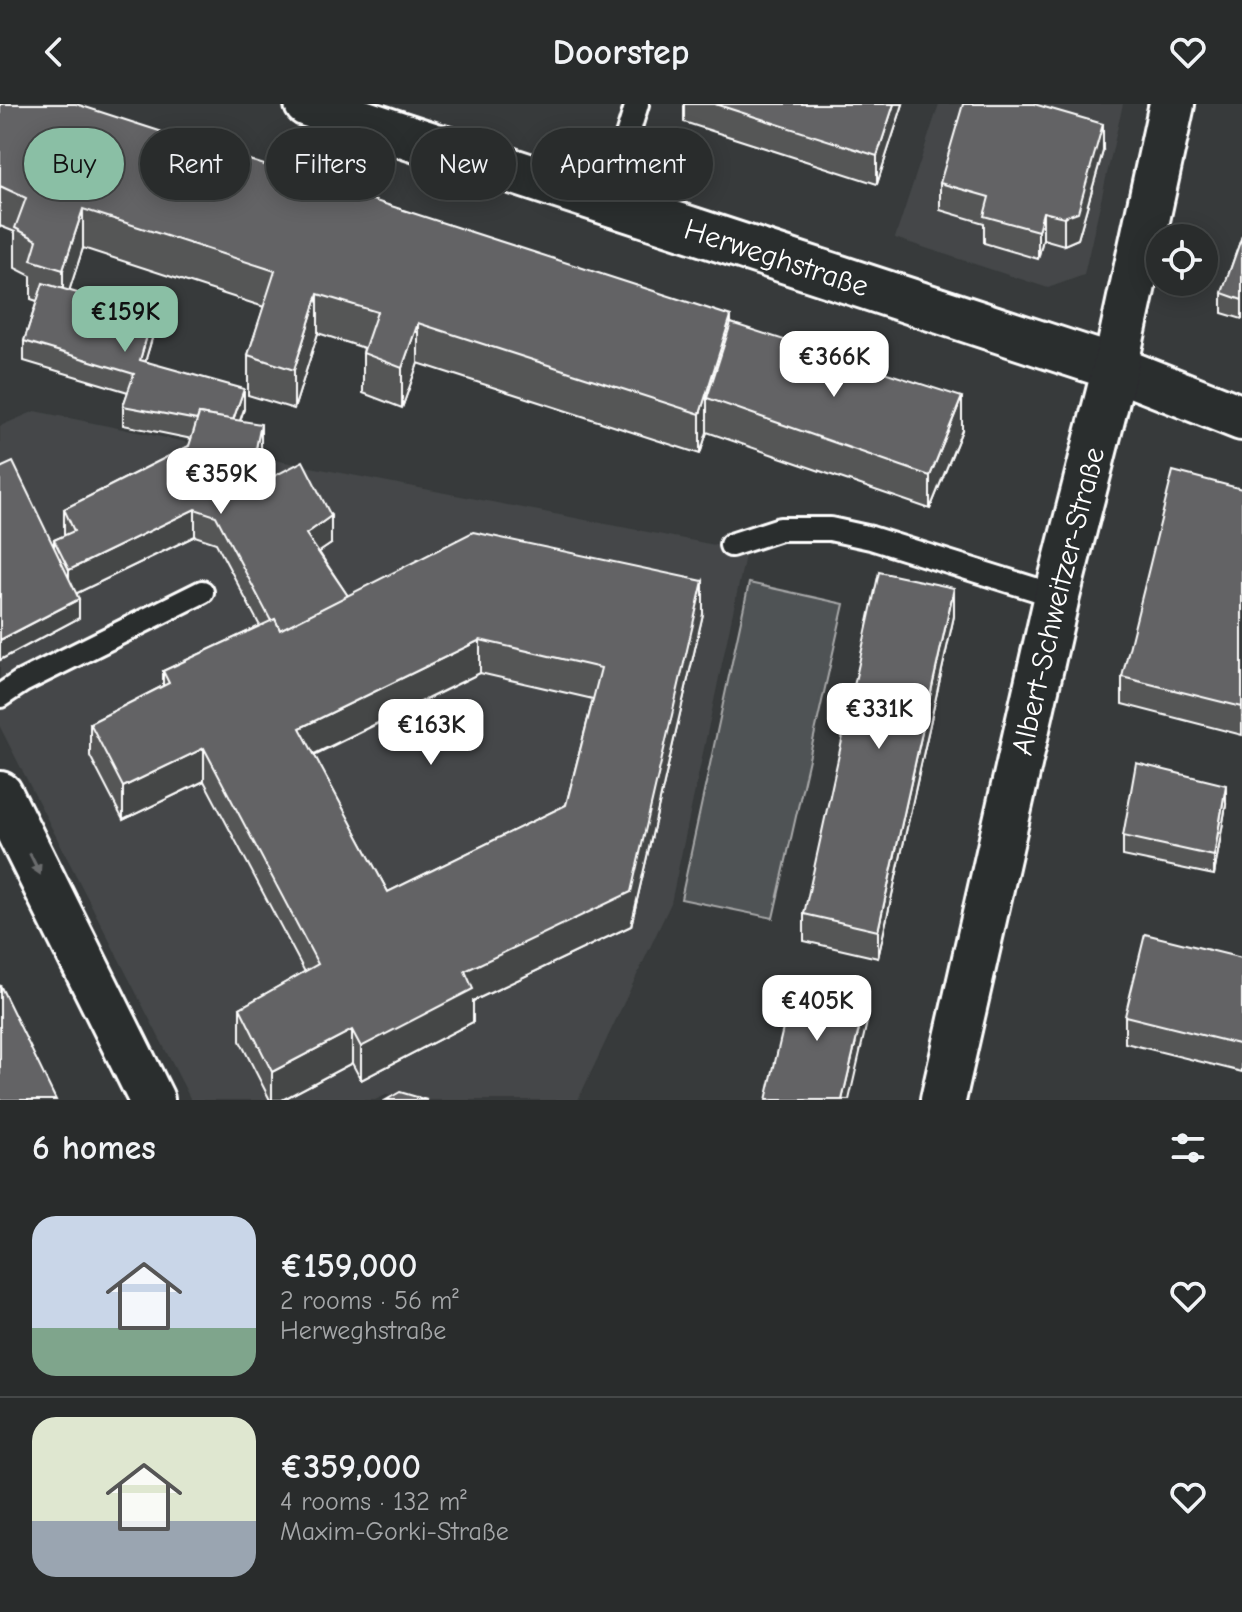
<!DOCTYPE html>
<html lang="en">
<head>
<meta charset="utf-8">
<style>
	:root { --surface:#292c2c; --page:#353838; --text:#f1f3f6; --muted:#a5a7a9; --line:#454848; --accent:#8abfa5 }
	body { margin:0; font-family:"Comic Neue",sans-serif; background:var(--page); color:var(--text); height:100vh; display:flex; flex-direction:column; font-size:30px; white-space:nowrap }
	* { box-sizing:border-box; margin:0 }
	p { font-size:26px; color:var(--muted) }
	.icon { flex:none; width:44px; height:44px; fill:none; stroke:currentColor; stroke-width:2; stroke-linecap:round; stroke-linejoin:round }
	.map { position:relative; height:996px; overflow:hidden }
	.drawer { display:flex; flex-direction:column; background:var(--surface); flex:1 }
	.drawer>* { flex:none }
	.top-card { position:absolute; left:24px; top:24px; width:800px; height:72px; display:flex; gap:16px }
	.buttons { position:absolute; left:1146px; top:120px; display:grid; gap:16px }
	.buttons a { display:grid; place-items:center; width:72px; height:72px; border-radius:50%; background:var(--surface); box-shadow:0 4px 20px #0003,0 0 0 2px var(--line); font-size:40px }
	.price { position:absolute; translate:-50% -68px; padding:0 18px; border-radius:16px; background:#fff; color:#222; font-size:26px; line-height:52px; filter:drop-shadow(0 2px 4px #0008) }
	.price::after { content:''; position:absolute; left:50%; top:48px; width:24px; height:18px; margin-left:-12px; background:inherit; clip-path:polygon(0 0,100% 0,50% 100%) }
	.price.current { background:var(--accent); color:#111 }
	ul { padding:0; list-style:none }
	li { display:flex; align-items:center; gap:24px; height:200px; padding:0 32px }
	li+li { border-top:2px solid var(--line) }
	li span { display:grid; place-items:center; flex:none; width:224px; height:160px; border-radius:24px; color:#555 }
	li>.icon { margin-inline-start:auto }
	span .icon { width:96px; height:96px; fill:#fffc; stroke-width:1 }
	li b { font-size:34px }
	h2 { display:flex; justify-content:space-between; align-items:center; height:96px; padding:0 32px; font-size:34px }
	.chip { padding:0 28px; border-radius:36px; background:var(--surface); box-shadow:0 4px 20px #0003,0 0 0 2px var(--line); font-size:28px; line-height:72px }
	.chip.current { background:var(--accent); color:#111 }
	header { display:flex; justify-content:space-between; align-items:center; height:104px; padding:0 32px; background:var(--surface); font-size:36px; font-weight:600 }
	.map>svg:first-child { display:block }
</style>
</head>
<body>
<header><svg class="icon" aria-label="back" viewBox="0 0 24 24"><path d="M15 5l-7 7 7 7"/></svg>Doorstep<svg class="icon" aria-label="heart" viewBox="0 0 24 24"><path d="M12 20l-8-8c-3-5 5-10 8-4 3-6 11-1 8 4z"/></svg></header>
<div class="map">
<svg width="1242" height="996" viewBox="0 0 1242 996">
	<rect width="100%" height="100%" fill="#373a3b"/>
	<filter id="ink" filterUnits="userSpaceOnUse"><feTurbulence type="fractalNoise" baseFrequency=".0125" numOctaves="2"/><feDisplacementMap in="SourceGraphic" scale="16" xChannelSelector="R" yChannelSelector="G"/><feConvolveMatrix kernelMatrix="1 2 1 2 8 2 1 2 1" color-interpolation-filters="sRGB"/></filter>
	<g filter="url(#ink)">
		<!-- built -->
		<g fill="#444748">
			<path d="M939,0H1123L1084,171L1048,184L895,134Z"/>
			<path d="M35,307L264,354L746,447L671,799L578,996H414L386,991L375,996H191L0,623V322Z"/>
		</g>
		<!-- green -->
		<path fill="#505354" stroke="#a8a9aa" stroke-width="2" d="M749,479L844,500L773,814L681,795Z"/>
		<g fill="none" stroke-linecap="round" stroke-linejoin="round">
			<defs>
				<g id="service">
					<path d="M607,97L637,0"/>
					<path d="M731,441L780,425H830L871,434L1057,492"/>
					<path d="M0,592L21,578L202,488"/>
				</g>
				<g id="minor">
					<path id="s1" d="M307,0L1029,236L1115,264L1242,314"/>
					<path d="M0,690L152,996"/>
					<path id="s2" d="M943,996L1057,492L1115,264L1172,0"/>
				</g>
			</defs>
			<!-- service casing -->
			<use href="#service" stroke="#fff" stroke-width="28"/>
			<!-- minor casing -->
			<use href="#minor" stroke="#fff" stroke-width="50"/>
			<!-- service -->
			<use href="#service" stroke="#2a2d2e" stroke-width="22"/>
			<!-- minor -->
			<use href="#minor" stroke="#2a2d2e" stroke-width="44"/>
		</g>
		<!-- wall -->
		<g fill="#555657" stroke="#fff" stroke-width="2" fill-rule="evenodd">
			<path d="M0,0L731,219L962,326L930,405L707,328L700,350L418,259L402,304L363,289V249L364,244L318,229L294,305L248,291V251L264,203L83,144L69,187L153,231L145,257L244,305L240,317L261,348L258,362L265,377L331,440L319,448L348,492L703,510L631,822L473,897V918L361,976L352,959L282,996H270L240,937V904L305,868L204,677L123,716L90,652V619L163,582V567L260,522L216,439L195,432L77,489L79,514L0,556V364L54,444V436L64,432V405L189,342L192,335L123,321V302L128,288L24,257V237L37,197L31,195V172L15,164V128L0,122ZM480,569L593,595L566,701L388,788L314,651Z"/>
			<path d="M684,0H903L877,80L684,18Z"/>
			<path d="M1103,47L1078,135L1064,141L1043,135L1038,155L984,139V119L940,106V79Z"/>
			<path d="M1242,132V215L1222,209V189Z"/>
			<path d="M1242,385V631L1122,600V573Z"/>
			<path d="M954,512L878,854L804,837V810Z"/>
			<path d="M1226,701L1214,771L1123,752V732Z"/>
			<path d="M1242,854V968L1125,939V912Z"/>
		</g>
		<!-- shaded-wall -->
		<g fill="#454647" stroke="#fff" stroke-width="2">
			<path d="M894,0H903L877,80V52Z"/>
			<path d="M1103,20V47L1078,135L1064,141V113Z"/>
			<path d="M83,105V144L63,206V166Z"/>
			<path d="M1043,108V135L1038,155V127Z"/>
			<path d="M318,190V229L294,305V266Z"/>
			<path d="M153,211V231L140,275V256Z"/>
			<path d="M731,212V252L707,294V328L700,350V310Z"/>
			<path d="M418,219V259L402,304V264Z"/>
			<path d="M244,285V305L231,342V322Z"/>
			<path d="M962,293V326L930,405V372Z"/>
			<path d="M261,320V348L254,381V354Z"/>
			<path d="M195,405V432L69,493V466Z"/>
			<path d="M331,412V440L306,457V430Z"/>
			<path d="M703,477V510L631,822L473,897V918L361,976V943L465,867Z"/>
			<path d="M954,484V512L878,854V827Z"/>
			<path d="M79,495V514L0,556V536Z"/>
			<path d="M480,536V569L300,657V624Z"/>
			<path d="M204,644V677L123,716V683Z"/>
			<path d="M1226,681V701L1214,771V752Z"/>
			<path d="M867,891V918L849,996H842Z"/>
			<path d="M352,926V959L282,996H272V968Z"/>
		</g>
		<!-- building -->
		<g fill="#636465" stroke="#fff" stroke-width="2" fill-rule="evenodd">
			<path d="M0,0H76L731,212L700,310L418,219L402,264L363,249L377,208L318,190L294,266L248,251L275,167L83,105L63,166L31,156L37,136L15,124L26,94L0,82Z"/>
			<path d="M715,0H894L877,52Z"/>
			<path d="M963,0H1034L1103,20L1078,108L1064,113L1043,108L1038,127L984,112L989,93L940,79Z"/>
			<path d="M1242,132V196L1222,189Z"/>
			<path d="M43,179L153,211L140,256L244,285L233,316L199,310L197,316L123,302L134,270L24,237Z"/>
			<path d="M731,219L962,293L930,372L707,294Z"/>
			<path d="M199,310L261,320L254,354L265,377L303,357L331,412L306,430L348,492L280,526L275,515L271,517L216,412L195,405L69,466L54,436L74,427L64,405L189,342Z"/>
			<path d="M13,358L79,495L0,536V364Z"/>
			<path d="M1173,367L1242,385V603L1122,573Z"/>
			<path d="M473,428L703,477L631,788L465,867L473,885L361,943L352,926L272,968L240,904L318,860L204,644L123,683L90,619L169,579L163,567L275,515L280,526ZM480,536L601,564L566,701L388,788L300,624Z"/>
			<path d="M879,468L954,484L878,827L804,810Z"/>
			<path d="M1136,659L1226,681L1214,752L1123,732Z"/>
			<path d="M1145,830L1242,854V941L1125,912Z"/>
			<path d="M795,874L867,891L842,996H766Z"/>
			<path d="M0,881L56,996H0Z"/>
			<path d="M400,988L427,996H386Z"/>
		</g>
		<!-- one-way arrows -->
		<defs><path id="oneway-solid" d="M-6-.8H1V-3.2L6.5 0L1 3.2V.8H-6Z" transform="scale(2)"/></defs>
		<use fill="#6a6c6d" href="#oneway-solid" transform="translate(35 760) rotate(64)"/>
	</g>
	<g text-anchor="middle" stroke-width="7" stroke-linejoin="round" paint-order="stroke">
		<!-- street labels -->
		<g font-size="30" fill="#fff" stroke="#2a2d2e">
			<text dy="10" stroke="none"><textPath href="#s1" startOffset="494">Herweghstraße</textPath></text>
			<text dy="10" stroke="none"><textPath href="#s2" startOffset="512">Albert-Schweitzer-Straße</textPath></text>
		</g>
	</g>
</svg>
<div class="buttons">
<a><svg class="icon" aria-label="locate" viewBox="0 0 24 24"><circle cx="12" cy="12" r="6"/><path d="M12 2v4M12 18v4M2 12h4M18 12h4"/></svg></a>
</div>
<b class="price current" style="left:125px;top:250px">€159K</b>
<b class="price" style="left:834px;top:295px">€366K</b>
<b class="price" style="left:221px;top:412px">€359K</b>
<b class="price" style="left:879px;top:647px">€331K</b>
<b class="price" style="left:431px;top:663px">€163K</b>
<b class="price" style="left:817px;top:939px">€405K</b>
<div class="top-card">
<a class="chip current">Buy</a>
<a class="chip">Rent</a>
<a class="chip">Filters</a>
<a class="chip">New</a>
<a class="chip">Apartment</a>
</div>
</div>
<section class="drawer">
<h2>6 homes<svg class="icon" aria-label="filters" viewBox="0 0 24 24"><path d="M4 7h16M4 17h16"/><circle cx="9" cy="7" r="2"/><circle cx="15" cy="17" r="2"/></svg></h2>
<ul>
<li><span style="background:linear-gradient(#c9d6e8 70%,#7fa58c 0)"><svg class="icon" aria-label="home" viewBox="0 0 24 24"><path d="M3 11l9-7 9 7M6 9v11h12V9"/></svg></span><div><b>€159,000</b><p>2 rooms · 56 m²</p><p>Herweghstraße</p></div><svg class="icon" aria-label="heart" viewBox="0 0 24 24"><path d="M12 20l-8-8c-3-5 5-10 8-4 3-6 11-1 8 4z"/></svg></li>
<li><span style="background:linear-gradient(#dfe7d0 65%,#9aa5b1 0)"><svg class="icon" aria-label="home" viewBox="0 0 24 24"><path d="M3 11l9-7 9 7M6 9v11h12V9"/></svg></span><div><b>€359,000</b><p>4 rooms · 132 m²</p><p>Maxim-Gorki-Straße</p></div><svg class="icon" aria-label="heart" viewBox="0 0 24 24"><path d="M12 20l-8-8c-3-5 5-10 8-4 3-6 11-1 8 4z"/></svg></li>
</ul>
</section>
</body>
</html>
